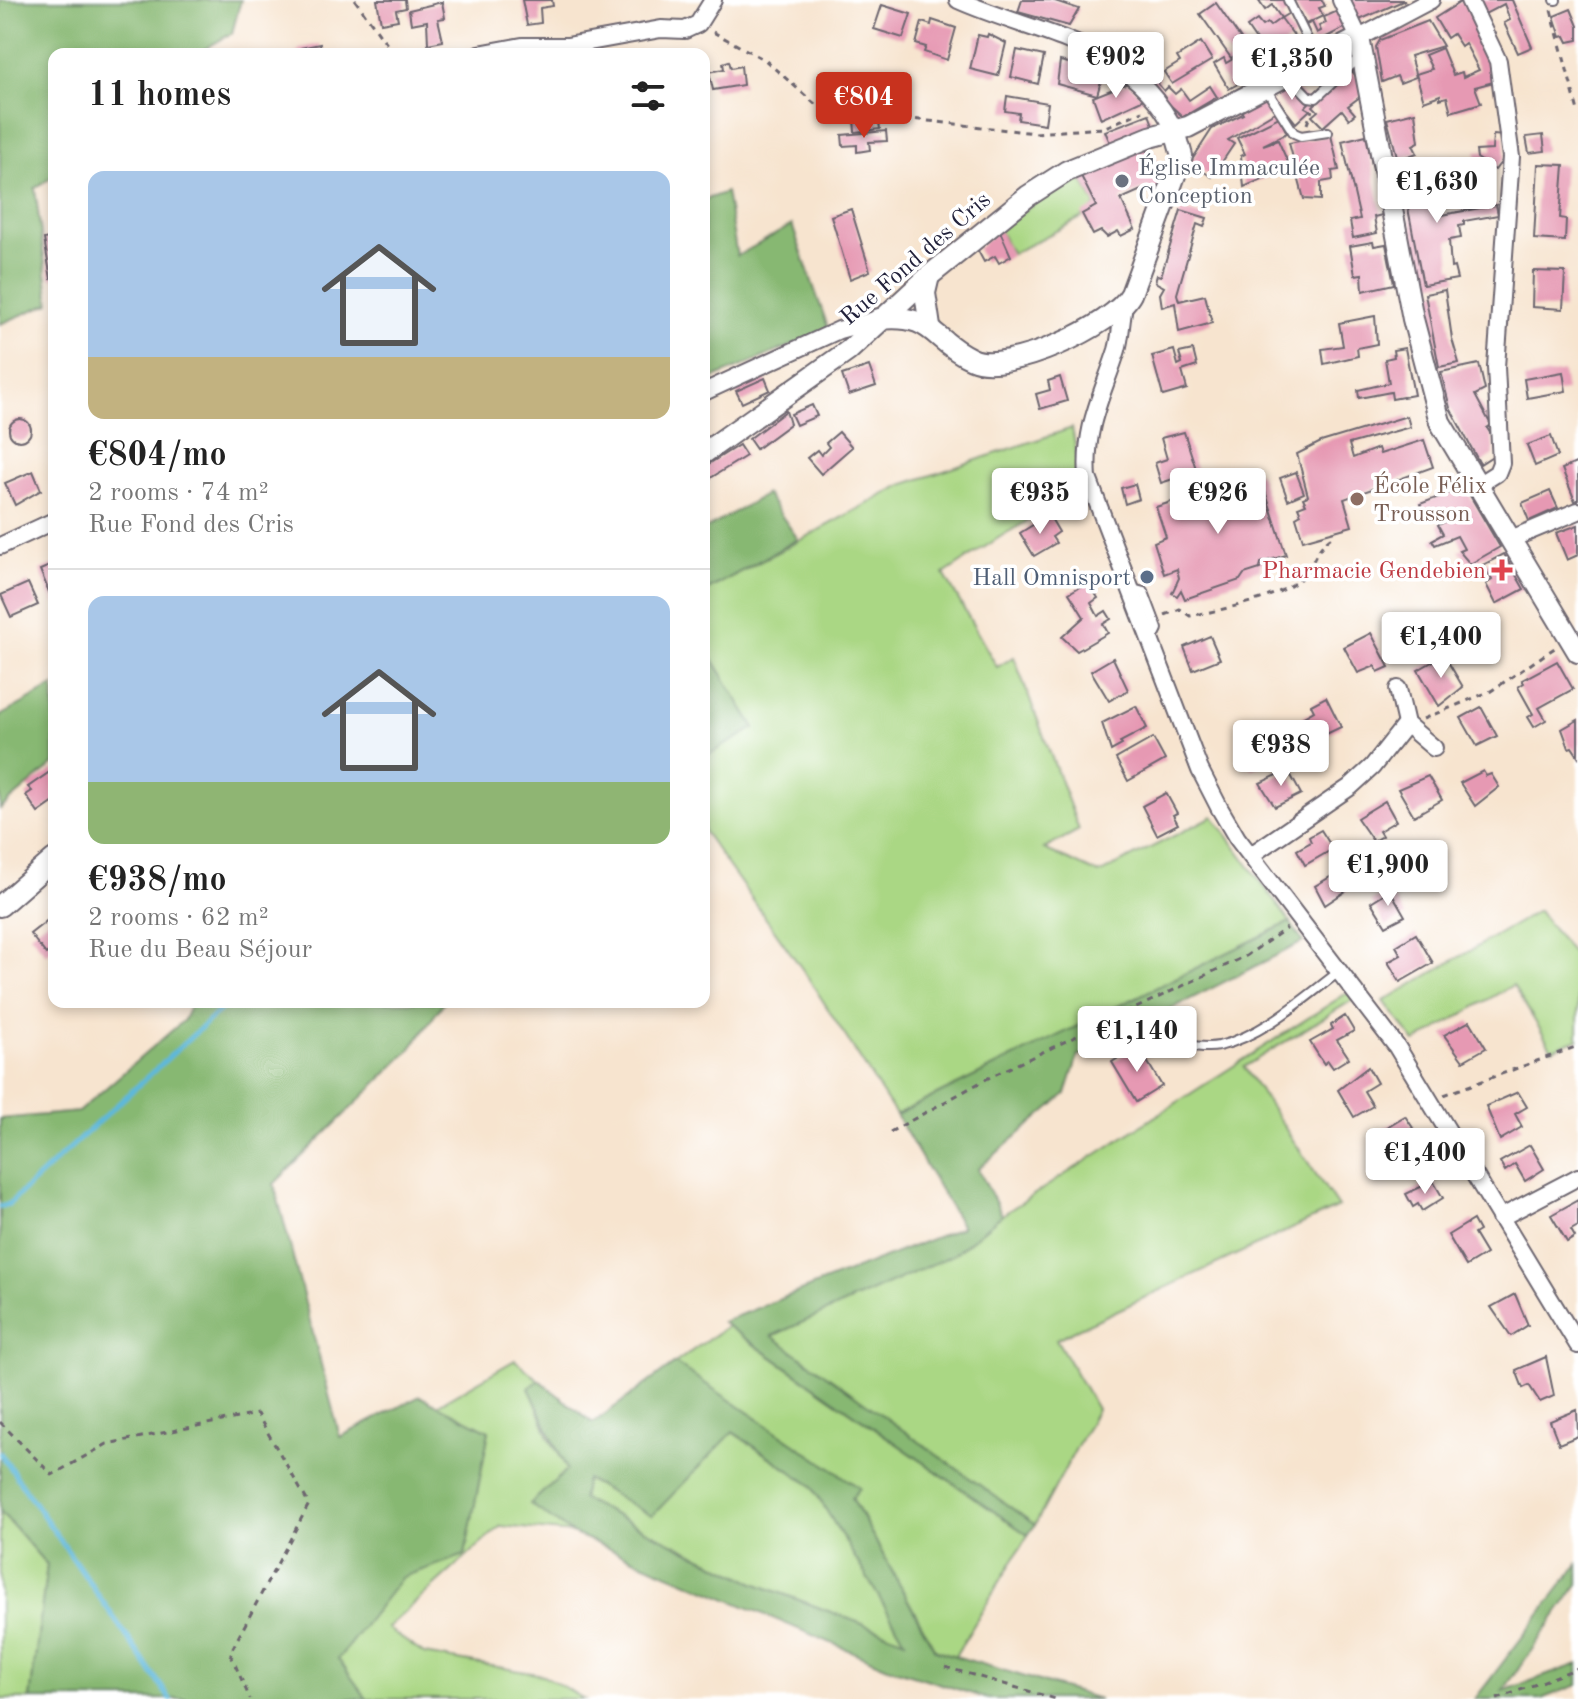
<!DOCTYPE html>
<html lang="en">
<head>
<meta charset="utf-8">
<style>
	:root { --surface:#fff; --page:#f6f6f6; --text:#222; --muted:#767676; --line:#e0e0e0; --accent:#c8321e }
	body { margin:0; font-family:"Old Standard TT",serif; background:var(--page); color:var(--text); height:100vh; display:flex; flex-direction:column; font-size:30px; white-space:nowrap }
	* { box-sizing:border-box; margin:0 }
	p { font-size:26px; color:var(--muted) }
	.icon { flex:none; width:44px; height:44px; fill:none; stroke:currentColor; stroke-width:2; stroke-linecap:round; stroke-linejoin:round }
	.map { position:relative; flex:1; overflow:hidden }
	.details { position:absolute; left:48px; top:48px; width:662px; height:960px; display:flex; flex-direction:column; background:var(--surface); border-radius:16px; box-shadow:0 4px 12px #0003 }
	.details>* { flex:none }
	.price { position:absolute; translate:-50% -68px; padding:0 18px; border-radius:8px; background:#fff; color:#222; font-size:26px; line-height:52px; filter:drop-shadow(0 2px 4px #0008) }
	.price::after { content:''; position:absolute; left:50%; top:48px; width:24px; height:18px; margin-left:-12px; background:inherit; clip-path:polygon(0 0,100% 0,50% 100%) }
	.price.active { background:var(--accent); color:#fff }
	ul { padding:0; list-style:none }
	li { display:grid; align-content:center; gap:16px; height:424px; padding:0 40px }
	li+li { border-top:2px solid var(--line) }
	li span { display:grid; place-items:center; height:248px; border-radius:16px; color:#555 }
	li>.icon { margin-inline-start:auto }
	span .icon { width:144px; height:144px; fill:#fffc; stroke-width:1 }
	li b { font-size:34px }
	h2 { display:flex; justify-content:space-between; align-items:center; height:96px; padding:0 40px; font-size:34px }
	.map>svg:first-child { display:block }
</style>
</head>
<body>
<div class="map">
<svg width="1578" height="1699" viewBox="0 0 1578 1699">
	<rect width="100%" height="100%" fill="#fff"/>
	<filter id="ink" filterUnits="userSpaceOnUse"><feTurbulence type="fractalNoise" baseFrequency=".0125" numOctaves="2"/><feDisplacementMap in="SourceGraphic" scale="16" xChannelSelector="R" yChannelSelector="G"/><feConvolveMatrix kernelMatrix="1 2 1 2 8 2 1 2 1" color-interpolation-filters="sRGB"/></filter>
	<filter id="wash" filterUnits="userSpaceOnUse"><feTurbulence type="fractalNoise" baseFrequency=".006" numOctaves="4" result="noise"/><feDisplacementMap in="SourceGraphic" scale="32" xChannelSelector="R" yChannelSelector="G"/><feGaussianBlur stdDeviation="1.8" result="paint"/><feColorMatrix in="noise" values="0 0 0 0 0 0 0 0 0 0 0 0 0 0 0 0 0 1.4 0 .05"/><feComposite in="paint" operator="in"/></filter>
	<g filter="url(#wash)">
		<rect width="100%" height="100%" fill="#f7e4cf"/>
		<!-- green -->
		<g fill="#aad784" stroke="#667c60" stroke-width="2">
			<path d="M1080,175L1096,206L1083,217L1012,254L999,230L1038,199Z"/>
			<path d="M1072,428L1083,489L1003,535L944,574L997,667L1014,657L1079,830L1044,849L1099,874L1213,816L1290,922L896,1115L805,973L704,832V757L755,728L704,649V592L902,485Z"/>
			<path d="M1538,911L1578,960V1039L1552,1049L1513,985L1415,1042L1384,1001Z"/>
			<path d="M1347,993L1354,999L1244,1067L1338,1207L1056,1339L1097,1409L1035,1525L771,1336L953,1255L1002,1215Z"/>
			<path d="M727,1326L1028,1535L955,1656L935,1649L852,1498L859,1488L675,1363Z"/>
			<path d="M515,1360L539,1380L530,1388L549,1437L568,1470L531,1504L572,1533L501,1526L387,1628L424,1654L543,1675L584,1699H367L338,1659L402,1577L465,1555L489,1431L437,1405Z"/>
			<path d="M732,1432L811,1485L906,1641L754,1583L582,1499L585,1479L652,1515Z"/>
			<path d="M0,1511L47,1565L30,1699H0Z"/>
		</g>
		<!-- forest -->
		<g fill="#87b872" stroke="#546d56" stroke-width="2" fill-rule="evenodd">
			<path d="M0,0H241L232,33L196,54H54V176L35,188L50,303L0,324Z"/>
			<path d="M726,192L737,256L792,225L829,330L704,382V200Z"/>
			<path d="M766,494L798,539L704,592V530Z"/>
			<path d="M706,648L755,728L704,757V649Z"/>
			<path d="M54,686V764L0,809V716Z"/>
			<path d="M1290,922L1303,942L1078,1056L1066,1094L978,1169L1002,1215L953,1255L772,1336L1035,1525L1028,1535L722,1322L962,1227L896,1115Z"/>
			<path d="M192,1002H444L409,1051L274,1184L340,1437L420,1396L489,1431L465,1555L402,1577L338,1659L367,1699H30L47,1565L0,1511V1119L78,1112L184,1020Z"/>
			<path d="M675,1363L860,1488L852,1498L935,1650L1099,1699H988L888,1667L572,1533L530,1504L567,1470L529,1388L539,1380L593,1423ZM733,1432L811,1485L905,1640L754,1583L582,1499L586,1479L652,1516Z"/>
			<path d="M1578,1564V1584L1503,1691L1578,1664V1685L1541,1699H1475Z"/>
		</g>
		<g fill="none" stroke-linecap="round" stroke-linejoin="round">
			<!-- stream -->
			<g stroke="#5db8db" stroke-width="5">
				<path d="M0,1207L9,1204L229,1002"/>
				<path d="M0,1453L170,1699"/>
			</g>
		</g>
		<g id="blocks">
			<!-- building -->
			<g fill="#e699b3">
				<path d="M377,0H405L406,8L396,10L398,20L381,23Z"/>
				<path d="M522,0H552L553,6L540,8L541,23L527,25Z"/>
				<path d="M1022,0H1052L1079,9L1069,26L1018,12Z"/>
				<path d="M1258,0H1284L1291,12L1281,18L1272,5L1265,10Z"/>
				<path d="M1292,0H1322L1325,6L1319,8L1323,16L1306,24Z"/>
				<path d="M1345,0H1405L1355,22Z"/>
				<path d="M1476,0H1512L1532,47L1518,53L1504,23L1510,20L1504,4L1483,15Z"/>
				<path d="M1462,1L1474,20L1497,81L1475,87L1481,103L1451,112L1447,97L1440,99V95L1424,101L1416,74L1432,69L1425,55L1442,48L1453,75L1462,72L1463,77L1479,70L1465,43L1461,46L1453,34L1447,38L1435,18Z"/>
				<path d="M442,2L445,18L438,19L443,41L428,44L427,21L411,24L409,10Z"/>
				<path d="M1216,3L1247,48L1231,58L1200,14Z"/>
				<path d="M882,5L911,14L903,38L874,29Z"/>
				<path d="M1571,9L1578,26V40L1568,42L1565,36L1561,37L1554,16Z"/>
				<path d="M1340,10L1348,26L1313,44L1306,25L1312,22L1317,33L1321,31L1319,26L1326,23L1324,17Z"/>
				<path d="M1281,18L1295,37L1264,59L1254,46L1258,43L1247,27L1257,20L1262,26L1267,23L1270,26Z"/>
				<path d="M932,20L956,28L947,60L924,52L926,47L916,44L922,22L931,25Z"/>
				<path d="M1428,21L1443,46L1410,56L1416,77L1400,83L1397,76L1382,82L1376,47L1380,40Z"/>
				<path d="M988,34L1006,43L998,76L970,69L978,35L987,37Z"/>
				<path d="M1201,42L1212,60L1172,84L1164,72L1180,62L1177,57Z"/>
				<path d="M320,44L322,54H295L301,48Z"/>
				<path d="M1250,49L1262,70L1229,89L1214,64L1224,58L1226,63Z"/>
				<path d="M1017,50L1044,56L1038,84L1011,77Z"/>
				<path d="M1071,58L1105,67L1097,95L1057,84L1060,61L1069,63Z"/>
				<path d="M1145,59L1159,75L1158,84L1164,91L1168,87L1175,94L1181,89L1189,100L1210,86L1217,97L1183,117L1133,70Z"/>
				<path d="M729,61L731,68L741,66L743,85L713,90L709,72L724,69L723,63Z"/>
				<path d="M1351,70L1362,83L1361,96L1348,106L1355,114L1349,119L1342,110L1323,127L1312,116L1318,111L1313,106Z"/>
				<path d="M1288,81L1309,103L1305,107L1310,110L1296,123L1274,95Z"/>
				<path d="M1128,83L1144,99L1101,119L1093,97Z"/>
				<path d="M1007,96L1048,103L1045,124L1018,120L1019,113L1005,111Z"/>
				<path d="M1265,96L1278,110L1228,140L1234,144L1212,177L1190,163L1212,129L1243,114L1241,111Z"/>
				<path d="M1415,112L1419,142L1413,145L1417,153L1398,160L1387,119Z"/>
				<path d="M1149,114L1153,125L1110,143L1105,131Z"/>
				<path d="M878,117L880,129L855,132L854,119Z"/>
				<path d="M1279,117L1287,133L1263,145L1278,140L1290,167L1244,187L1241,156L1245,154L1237,138Z"/>
				<path d="M886,131L887,141L869,142L870,150L857,152V145L843,146L842,135Z"/>
				<path d="M1331,135L1339,170L1332,171L1333,180L1321,182V200L1304,199L1289,143Z"/>
				<path d="M1366,135L1382,215L1374,217L1377,233L1353,238L1350,221L1360,219L1342,141Z"/>
				<path d="M1493,135L1504,136L1505,157L1495,170L1477,158L1476,151L1492,150Z"/>
				<path d="M1543,135L1545,151L1529,153L1526,137Z"/>
				<path d="M1145,144L1149,154L1154,152L1164,187L1151,193L1148,187L1121,199L1135,229L1121,236L1118,231L1107,237L1101,231L1093,235L1082,214L1096,206L1080,174Z"/>
				<path d="M1449,160L1451,168L1443,170L1445,180L1436,181L1442,215L1496,205L1498,215L1464,221V225L1459,226L1461,238L1449,240L1451,268L1454,267L1457,279L1423,285L1407,203L1418,201L1412,169Z"/>
				<path d="M1538,164L1564,165L1560,218L1566,219L1565,241L1534,239Z"/>
				<path d="M851,209L870,271L850,279L831,216Z"/>
				<path d="M1181,210L1207,218L1204,227L1197,224L1177,294L1179,301L1205,295L1212,323L1179,332L1175,303L1162,307L1160,294L1164,287L1155,282L1157,275L1161,276Z"/>
				<path d="M999,229L1011,256L999,263L995,256L984,262L977,249Z"/>
				<path d="M54,237V278L51,279L44,239Z"/>
				<path d="M1373,242L1374,246L1386,244L1394,284L1363,291L1362,274L1355,275L1350,246Z"/>
				<path d="M1533,271L1565,272L1563,309L1532,307Z"/>
				<path d="M1445,290L1452,339L1459,363L1439,367L1425,294Z"/>
				<path d="M1375,316L1377,344L1357,348L1358,356L1324,364L1322,349L1343,346L1339,323Z"/>
				<path d="M1405,348L1414,395L1392,399L1391,392L1359,398L1358,390L1389,383L1385,359L1394,357L1393,350Z"/>
				<path d="M1174,350L1178,365L1182,363L1179,353L1193,350L1197,366L1182,371L1187,389L1163,396L1152,356Z"/>
				<path d="M1479,364L1485,390L1475,395L1491,425L1487,428L1492,436L1494,455L1480,464L1450,408L1441,372Z"/>
				<path d="M869,366L876,386L849,395L842,375Z"/>
				<path d="M1563,372L1566,391L1527,398L1524,379Z"/>
				<path d="M1060,377L1067,401L1040,409L1036,394L1050,390L1048,381Z"/>
				<path d="M765,378L770,390L742,403L736,391Z"/>
				<path d="M812,405L817,416L796,425L791,414Z"/>
				<path d="M786,411L790,424L756,449L749,439Z"/>
				<path d="M1407,416L1410,427L1349,444L1353,458L1378,448L1380,454L1424,440L1433,467L1344,499L1352,526L1303,540L1296,517L1301,514L1298,507L1306,504L1303,498L1308,496L1297,454L1321,442Z"/>
				<circle cx="20" cy="430" r="11"/>
				<path d="M839,432L852,447L821,474L807,458L817,450L821,455L829,447L826,443Z"/>
				<path d="M1184,432L1199,478L1175,485L1173,479L1161,483L1155,463L1167,459L1161,438Z"/>
				<path d="M1551,436L1558,456L1535,466L1527,445Z"/>
				<path d="M739,445L746,456L704,482V467Z"/>
				<path d="M1578,462V500L1575,501L1562,469Z"/>
				<path d="M33,471L41,490L15,505L5,483Z"/>
				<path d="M1296,472L1304,493L1288,500L1280,478Z"/>
				<path d="M1259,473L1286,555L1261,563L1260,569L1244,574L1240,580L1185,599L1181,590L1177,596L1172,593L1179,578L1177,569L1164,574L1154,542L1166,537L1156,507Z"/>
				<path d="M1135,484L1139,499L1125,504L1121,488Z"/>
				<path d="M1465,487L1500,547L1470,564L1459,551L1464,549L1457,536L1435,545L1432,540L1443,534L1438,525L1454,517L1451,512L1426,519L1420,504Z"/>
				<path d="M1550,491L1558,508L1529,521L1522,503Z"/>
				<path d="M1049,515L1059,532L1052,537L1056,543L1034,556L1020,533Z"/>
				<path d="M1578,525V555L1567,560L1556,533Z"/>
				<path d="M1504,554L1524,589L1496,604L1486,584L1492,580L1483,565Z"/>
				<path d="M54,564V604L40,570Z"/>
				<path d="M1088,582L1098,598L1091,603L1098,616L1106,611L1111,619L1103,624L1108,633L1077,651L1062,637L1084,617L1069,593Z"/>
				<path d="M28,583L38,605L11,617L1,595Z"/>
				<path d="M1371,633L1389,667L1378,672L1375,666L1358,673L1344,647Z"/>
				<path d="M1210,636L1220,659L1193,670L1184,647Z"/>
				<path d="M1444,655L1463,687L1439,706L1418,670Z"/>
				<path d="M1113,658L1128,690L1109,701L1091,671Z"/>
				<path d="M1557,661L1573,689L1539,708L1546,720L1534,727L1528,717L1533,714L1518,687L1524,683L1522,680Z"/>
				<path d="M1326,697L1341,727L1324,735L1326,740L1316,745L1302,718L1314,711L1311,705Z"/>
				<path d="M1136,706L1147,728L1120,742L1122,745L1111,751L1102,723Z"/>
				<path d="M1481,707L1497,736L1477,746L1461,718Z"/>
				<path d="M1578,720V756L1572,747L1569,748L1562,729Z"/>
				<path d="M1269,729L1282,754L1252,769L1240,744Z"/>
				<path d="M1153,738L1165,760L1128,781L1116,759Z"/>
				<path d="M54,769V802L38,813L26,795L32,791L28,787Z"/>
				<path d="M1288,770L1301,794L1275,807L1260,783Z"/>
				<path d="M1483,771L1486,776L1491,774L1499,787L1475,806L1460,783Z"/>
				<path d="M1428,776L1442,800L1414,816L1398,789Z"/>
				<path d="M1166,793L1177,813L1173,815L1178,824L1157,835L1142,806Z"/>
				<path d="M1385,801L1396,821L1379,831L1382,836L1373,841L1357,818Z"/>
				<path d="M1321,830L1333,849L1305,865L1297,850L1311,842L1309,837Z"/>
				<path d="M1342,870L1352,887L1325,905L1315,886Z"/>
				<path d="M1390,890L1405,916L1386,926L1371,902Z"/>
				<path d="M54,915V947L46,954L30,934Z"/>
				<path d="M1416,934L1433,963L1400,982L1388,962L1401,955L1396,946Z"/>
				<path d="M1345,1016L1354,1031L1337,1040L1349,1058L1333,1068L1328,1061L1324,1064L1310,1042L1333,1029L1331,1025Z"/>
				<path d="M1470,1021L1486,1048L1463,1061L1444,1035Z"/>
				<path d="M1138,1046L1162,1086L1136,1102L1112,1062Z"/>
				<path d="M1368,1067L1377,1083L1364,1091L1373,1106L1354,1117L1338,1090Z"/>
				<path d="M1518,1092L1527,1107L1515,1114L1522,1127L1500,1140L1486,1106Z"/>
				<path d="M1405,1116L1413,1128L1398,1137L1409,1157L1392,1167L1386,1156L1381,1155L1376,1141L1388,1134L1385,1128Z"/>
				<path d="M1530,1145L1544,1169L1525,1181L1515,1164L1505,1171L1500,1162Z"/>
				<path d="M1433,1181L1443,1198L1422,1211L1418,1204L1413,1207L1406,1194Z"/>
				<path d="M1578,1200V1226L1571,1230L1575,1237L1567,1242L1551,1215Z"/>
				<path d="M1473,1220L1479,1231L1474,1234L1486,1254L1466,1266L1448,1235Z"/>
				<path d="M1515,1294L1528,1325L1511,1336L1491,1307Z"/>
				<path d="M1546,1357L1554,1396L1540,1402L1529,1385L1523,1388L1516,1370Z"/>
				<path d="M1577,1410L1578,1436L1559,1444L1550,1421Z"/>
			</g>
		</g>
	</g>
	<g filter="url(#ink)">
		<use href="#blocks" fill-opacity="0" stroke="#6d666f" stroke-width="2"/>
		<g fill="none" stroke-linecap="round" stroke-linejoin="round">
			<defs>
				<g id="service">
					<path d="M1288,0L1316,57"/>
					<path d="M1555,0H1556"/>
					<path d="M1289,76L1309,97L1316,98L1362,55"/>
					<path d="M1266,89L1294,133L1301,136L1328,132"/>
					<path d="M1129,588L1144,592L1158,629L1151,643"/>
					<path d="M1146,1047C1170,1037 1194,1051 1219,1046C1264,1035 1304,998 1340,971"/>
				</g>
				<g id="minor">
					<path d="M958,0C1038,36 1132,42 1175,131"/>
					<path d="M1341,0L1359,38L1431,0"/>
					<path d="M1469,0L1498,61L1511,157L1496,367L1501,463L1497,473L1478,485"/>
					<path d="M479,54L522,46H567L661,29L685,30L698,24L713,0"/>
					<path d="M1124,306C1121,320 1121,336 1117,350C1102,397 1084,426 1088,478L1200,770L1220,809L1237,838L1397,1047L1578,1345"/>
					<path d="M704,392L839,330L879,319"/>
					<path d="M1511,539L1578,511"/>
					<path d="M0,546L54,521"/>
					<path d="M1398,689L1406,724L1434,748"/>
					<path d="M1251,855L1350,787L1372,767L1406,724"/>
					<path d="M1500,1218L1578,1177"/>
				</g>
				<g id="tertiary">
					<path d="M929,276L925,293L930,327"/>
					<path d="M879,319C935,313 930,340 972,359C1006,375 1114,326 1131,294L1182,156L1175,131"/>
					<path d="M704,453L848,351L929,276L1028,196L1067,171L1150,137L1188,127L1359,38L1413,319L1440,422L1578,652"/>
					<path d="M0,906L54,859"/>
				</g>
			</defs>
			<!-- service casing -->
			<use href="#service" stroke="#6d666f" stroke-width="12"/>
			<!-- minor casing -->
			<use href="#minor" stroke="#6d666f" stroke-width="20"/>
			<!-- tertiary casing -->
			<use href="#tertiary" stroke="#6d666f" stroke-width="24"/>
			<!-- path -->
			<g stroke="#6d666f" stroke-width="3" stroke-dasharray="6 6" stroke-linecap="butt">
				<path d="M355,0L394,54"/>
				<path d="M1551,10L1578,111"/>
				<path d="M713,32L765,60L815,104L849,112L1035,133L1103,128L1143,111"/>
				<path d="M1307,124L1312,110"/>
				<path d="M1165,615L1180,609L1190,616C1220,610 1279,599 1301,578C1316,563 1315,546 1335,535"/>
				<path d="M1423,719L1491,691L1556,647"/>
				<path d="M1444,1095L1578,1046"/>
				<path d="M890,1132L992,1076L1246,956L1287,928"/>
				<path d="M0,1422L52,1475L107,1444L257,1414L309,1504L230,1653L250,1699"/>
				<path d="M945,1667L1056,1699"/>
				<path d="M1497,1699L1578,1668"/>
			</g>
			<!-- service -->
			<use href="#service" stroke="#fff" stroke-width="8"/>
			<!-- minor -->
			<use href="#minor" stroke="#fff" stroke-width="16"/>
			<!-- tertiary -->
			<use href="#tertiary" stroke="#fff" stroke-width="20"/>
		</g>
	</g>
	<!-- markers -->
	<circle fill="#6b7280" stroke="#fff" stroke-width="3" cx="1122" cy="181" r="8"/>
	<circle fill="#8d6e63" stroke="#fff" stroke-width="3" cx="1357" cy="499" r="8"/>
	<path fill="#e0444e" stroke="#fff" stroke-width="3" d="M1498 558h8v8h8v8h-8v8h-8v-8h-8v-8h8z"/>
	<circle fill="#5c6f8a" stroke="#fff" stroke-width="3" cx="1147" cy="577" r="8"/>
	<g text-anchor="middle" stroke-width="7" stroke-linejoin="round" paint-order="stroke">
		<!-- worship labels -->
		<g font-size="24" fill="#5b616d" stroke="#fff" text-anchor="start">
			<text x="1138" y="175">Église Immaculée<tspan x="1138" dy="28">Conception</tspan></text>
		</g>
		<!-- street labels -->
		<g font-size="24" fill="#22223b" stroke="#fff">
			<text transform="translate(915 258) rotate(-41)" y="8">Rue Fond des Cris</text>
		</g>
		<!-- education labels -->
		<g font-size="24" fill="#785e54" stroke="#fff" text-anchor="start">
			<text x="1373" y="493">École Félix<tspan x="1373" dy="28">Trousson</tspan></text>
		</g>
		<!-- health labels -->
		<g font-size="24" fill="#be3a42" stroke="#fff" text-anchor="end">
			<text x="1486" y="578">Pharmacie Gendebien</text>
		</g>
		<!-- service labels -->
		<g font-size="24" fill="#4e5e75" stroke="#fff" text-anchor="end">
			<text x="1131" y="585">Hall Omnisport</text>
		</g>
	</g>
</svg>
<b class="price" style="left:1116px;top:100px">€902</b>
<b class="price" style="left:1292px;top:102px">€1,350</b>
<b class="price active" style="left:864px;top:140px">€804</b>
<b class="price" style="left:1437px;top:225px">€1,630</b>
<b class="price" style="left:1040px;top:536px">€935</b>
<b class="price" style="left:1218px;top:536px">€926</b>
<b class="price" style="left:1441px;top:680px">€1,400</b>
<b class="price" style="left:1281px;top:788px">€938</b>
<b class="price" style="left:1388px;top:908px">€1,900</b>
<b class="price" style="left:1137px;top:1074px">€1,140</b>
<b class="price" style="left:1425px;top:1196px">€1,400</b>
<section class="details">
<h2>11 homes<svg class="icon" aria-label="filters" viewBox="0 0 24 24"><path d="M4 7h16M4 17h16"/><circle cx="9" cy="7" r="2"/><circle cx="15" cy="17" r="2"/></svg></h2>
<ul>
<li><span style="background:linear-gradient(#a9c7e8 75%,#c2b280 0)"><svg class="icon" aria-label="home" viewBox="0 0 24 24"><path d="M3 11l9-7 9 7M6 9v11h12V9"/></svg></span><div><b>€804/mo</b><p>2 rooms · 74 m²</p><p>Rue Fond des Cris</p></div></li>
<li><span style="background:linear-gradient(#a9c7e8 75%,#8fb573 0)"><svg class="icon" aria-label="home" viewBox="0 0 24 24"><path d="M3 11l9-7 9 7M6 9v11h12V9"/></svg></span><div><b>€938/mo</b><p>2 rooms · 62 m²</p><p>Rue du Beau Séjour</p></div></li>
</ul>
</section>
</div>
</body>
</html>
